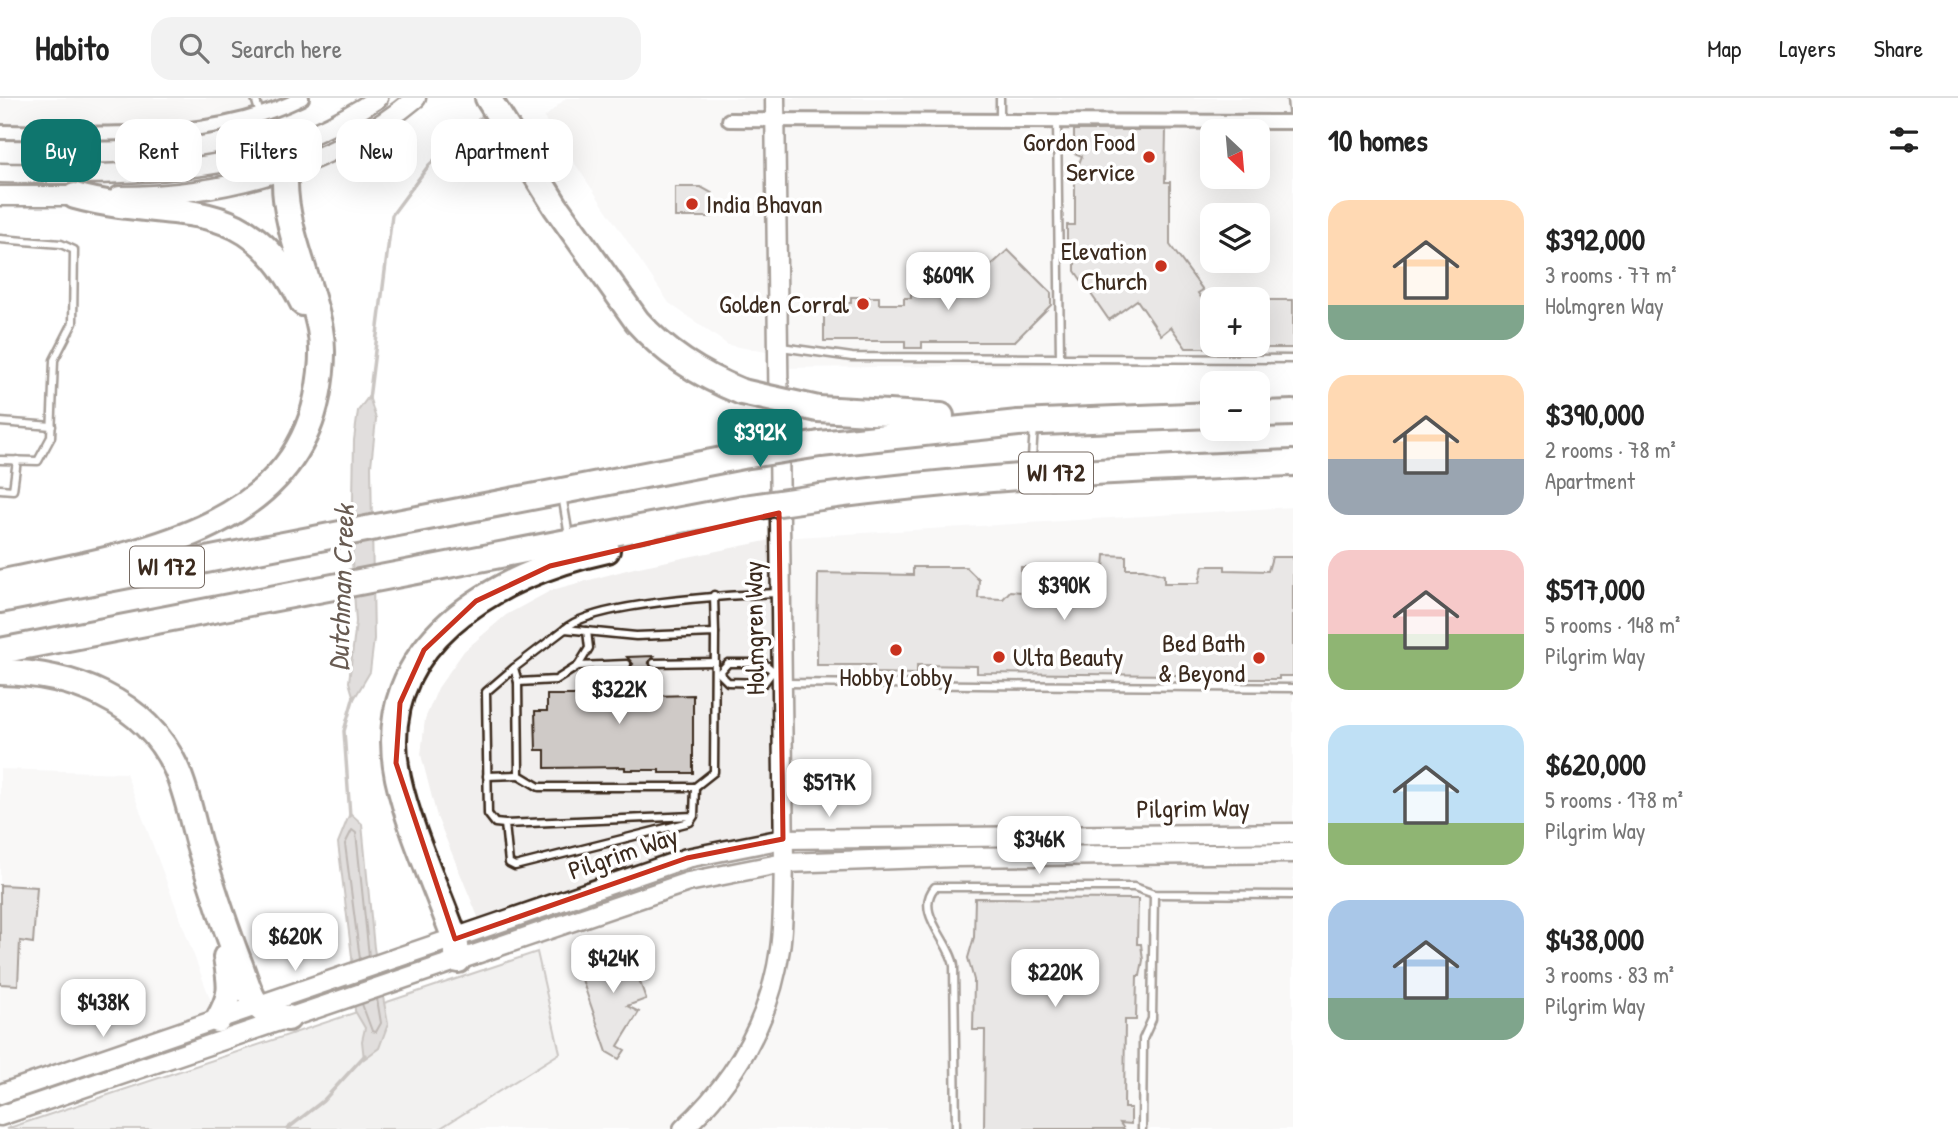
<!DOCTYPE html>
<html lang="en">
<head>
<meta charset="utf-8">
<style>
	:root { --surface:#fff; --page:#f2f2f2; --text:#222; --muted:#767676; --line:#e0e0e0; --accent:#0f766e }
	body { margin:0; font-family:"Patrick Hand",sans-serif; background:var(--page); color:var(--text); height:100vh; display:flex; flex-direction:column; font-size:26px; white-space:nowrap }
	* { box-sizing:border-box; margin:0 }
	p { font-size:23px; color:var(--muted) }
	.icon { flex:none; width:38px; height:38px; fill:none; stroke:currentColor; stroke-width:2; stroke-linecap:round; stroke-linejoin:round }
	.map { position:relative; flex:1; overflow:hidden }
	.sheet { display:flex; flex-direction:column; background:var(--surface); width:665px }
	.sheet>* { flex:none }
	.guide { position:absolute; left:21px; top:21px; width:665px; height:63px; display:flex; gap:14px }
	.needle { width:46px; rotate:154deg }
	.fabs { position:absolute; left:1200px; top:21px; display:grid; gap:14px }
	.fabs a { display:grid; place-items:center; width:70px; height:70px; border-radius:14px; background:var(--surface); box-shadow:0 7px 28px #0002; font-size:35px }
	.price { position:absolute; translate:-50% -60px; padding:0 16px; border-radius:14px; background:#fff; color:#222; font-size:23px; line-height:46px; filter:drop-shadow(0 2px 4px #0008) }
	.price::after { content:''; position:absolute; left:50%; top:42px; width:21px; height:16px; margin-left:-10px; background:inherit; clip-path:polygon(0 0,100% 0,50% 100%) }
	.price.active { background:var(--accent); color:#fff }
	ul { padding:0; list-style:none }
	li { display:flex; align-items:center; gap:21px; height:175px; padding:0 35px }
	li span { display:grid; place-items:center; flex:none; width:196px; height:140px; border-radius:21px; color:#555 }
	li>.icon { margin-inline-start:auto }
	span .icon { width:84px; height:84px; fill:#fffc; stroke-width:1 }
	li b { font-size:30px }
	h2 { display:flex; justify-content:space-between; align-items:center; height:84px; padding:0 35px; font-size:30px }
	.tag { padding:0 24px; border-radius:21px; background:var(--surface); box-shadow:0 7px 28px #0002; font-size:24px; line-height:63px }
	.tag.active { background:var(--accent); color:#fff }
	header { display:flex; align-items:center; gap:42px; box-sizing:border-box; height:98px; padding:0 35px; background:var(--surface); border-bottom:2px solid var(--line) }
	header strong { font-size:33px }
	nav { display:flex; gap:38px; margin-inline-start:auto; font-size:24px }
	.search { width:490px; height:63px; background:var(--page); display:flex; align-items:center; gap:18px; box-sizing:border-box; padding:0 24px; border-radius:21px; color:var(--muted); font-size:26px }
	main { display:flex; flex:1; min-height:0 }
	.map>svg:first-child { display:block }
</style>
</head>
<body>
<header>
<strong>Habito</strong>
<div class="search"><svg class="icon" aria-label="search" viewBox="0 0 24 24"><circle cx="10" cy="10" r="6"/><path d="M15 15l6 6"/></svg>Search here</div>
<nav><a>Map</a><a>Layers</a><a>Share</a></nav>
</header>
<main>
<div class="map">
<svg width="1293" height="1031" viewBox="0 0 1293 1031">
	<rect width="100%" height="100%" fill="#fff"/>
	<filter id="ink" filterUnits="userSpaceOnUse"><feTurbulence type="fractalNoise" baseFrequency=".0143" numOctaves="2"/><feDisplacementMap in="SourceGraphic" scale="14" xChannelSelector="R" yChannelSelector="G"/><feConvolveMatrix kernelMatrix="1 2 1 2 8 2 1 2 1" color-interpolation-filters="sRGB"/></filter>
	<g filter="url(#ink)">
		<!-- built -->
		<g fill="#f1efee" fill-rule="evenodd">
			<path d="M0,0H302L215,30L0,34Z"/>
			<path d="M566,0H1293V265L778,270V256L728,247L669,205L544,20ZM1213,33H1258V79H1213ZM1213,117H1258V163H1213ZM1213,201H1258V247H1213Z"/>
			<path d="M1293,409V735L783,741L687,760L483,831L437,719L421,657L425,621L438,590L464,553L506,517L552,492L634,470L780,440Z"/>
			<path d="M0,671L126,675L218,922L0,996Z"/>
			<path d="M1293,755V1031H439L560,955L533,835L784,765Z"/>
		</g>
		<!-- green -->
		<path fill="#e2e0de" stroke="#8e857e" stroke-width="2" d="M537,854L560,955L439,1031H6Z"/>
		<!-- water -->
		<g fill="#bcb6b3" stroke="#887e77" stroke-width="2">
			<path d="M369,298L376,321L371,368L374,541L370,574L354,601L349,584L356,524L352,463L354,342L358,313Z"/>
			<path d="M350,715L362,726L374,850L388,926L379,950L364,961L362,943L365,930L355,913L352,859L338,745Z"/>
		</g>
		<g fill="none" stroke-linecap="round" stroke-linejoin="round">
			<!-- shore -->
			<g stroke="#6f625a" stroke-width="2">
				<path d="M360,861L345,746L352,732L356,735L369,858"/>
				<path d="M362,906L372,933L376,934L381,925L377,901"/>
			</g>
			<!-- stream -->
			<g stroke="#887e77" stroke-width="3.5">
				<path d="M369,301L392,117L429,67L486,15"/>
				<path d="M350,718L344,633L354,598"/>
				<path d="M287,1031L323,1003L365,957"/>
			</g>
		</g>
		<!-- building -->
		<g fill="#cfcac7" stroke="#3b2a1e" stroke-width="2">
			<path d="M1074,32H1166L1165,84H1170V147L1203,192L1198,195L1206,207H1213V250H1186L1171,229L1161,237L1137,202L1109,222L1075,173V144H1067V127H1075V75L1082,58L1074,55Z"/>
			<path d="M675,89H701L712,95V119H675Z"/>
			<path d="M1008,152L1051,195V207L1014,244H922V250H905V243H824V205H851V199H879V206H904V200H911V196L958,197Z"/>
			<rect x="1258" y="202" width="35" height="48"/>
			<path d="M1105,457L1126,458V471H1143L1164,477V485H1199L1203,468H1225V472L1268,473L1272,459H1293V578H1279V581H1238V577H1211V580H1177V577L977,575V568L917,567V576L874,575V567H817L818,475L913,477V469H966L979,482L978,500L1003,501L1010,493L1021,494V469L1104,470Z"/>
			<path d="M654,558L648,564L654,571V598L693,597V675H659V672H625V669L545,670V652H536L535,613H547V597H601V580L627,579V572L633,566L627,559Z"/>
			<path d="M0,787L37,789L33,845L20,843L18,887L0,886Z"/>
			<path d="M975,800L1138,801L1137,846H1141L1143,862L1140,878H1137L1136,922H1125L1124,1010H1131V1026L1120,1025L1124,1031H984L985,932H973L974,882L968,860L974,839Z"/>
			<path d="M627,848L646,901L627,908L639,914L618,948L625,952L619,961L607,954L578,870L585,868L583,863Z"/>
		</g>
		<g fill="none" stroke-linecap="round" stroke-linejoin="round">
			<defs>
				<g id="lane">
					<path d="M255,0L260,16"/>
					<path d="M1000,0V22"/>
					<path d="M1291,0L1293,21"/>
					<path d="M1057,22L1060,260"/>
					<path d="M0,141L61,146L74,152L73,225L54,262L51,339L38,363L0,362"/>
					<path d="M781,249L852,259L1293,261"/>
					<path d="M0,324L52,328"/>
					<path d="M1031,374L1034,329"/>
					<path d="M0,391L13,392L17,362"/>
					<path d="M562,397L569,438"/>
					<path d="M714,497L715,535"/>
					<path d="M565,531L636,538L715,535L714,674L695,689H539L519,677L518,584L514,570Z"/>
					<path d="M565,531C593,504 736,497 778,495"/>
					<path d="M654,565L715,564"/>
					<path d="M578,568L589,550L587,533"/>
					<path d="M773,573L764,585L728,584L719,575L728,565H764L773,573L780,574"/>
					<path d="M518,584L556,582L578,568L627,566"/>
					<path d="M784,585L1293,590"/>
					<path d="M487,678L519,677"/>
					<path d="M694,718L505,726L509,765L515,768L690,724L694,718L695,689"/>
					<path d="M505,726L495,725L488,716L486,594L514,570"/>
					<path d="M956,1031L954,868C951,844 913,814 935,789H1134L1154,796L1293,797"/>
					<path d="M1142,1031L1143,941L1152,921L1154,796"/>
				</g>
				<g id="street">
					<path d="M729,22L1293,24"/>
					<path d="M0,34C102,34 208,46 302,0"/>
				</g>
				<g id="secondary">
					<path d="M0,75C141,77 255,82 378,0"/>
					<path d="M0,98H84"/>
					<path d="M119,98C224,98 335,68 416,0"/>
					<path d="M0,996L687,760L783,741L1293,735"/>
					<path d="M0,1018L688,784L784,765L955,759L1293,755"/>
					<path d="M683,1031C735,983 770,922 780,851C784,823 783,793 784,765L775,0"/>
				</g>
				<g id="highway">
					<path d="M488,0L556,109L637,223C666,256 702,278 742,294"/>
					<path d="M75,98C176,126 246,88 303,205"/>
					<path d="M818,311L941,318"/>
					<path d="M1258,316L1293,315"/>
					<path d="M820,346L1018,325L1213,317"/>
					<path d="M821,399C980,378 1133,371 1293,365"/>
					<path d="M0,485C115,459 289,440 317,299C321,279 324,251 320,231C311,184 284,129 285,82C286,69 290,57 292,45"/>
					<path d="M0,502L743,358"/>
					<path d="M0,553L744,410"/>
					<path d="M0,574C71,575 145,602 176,670C187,694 192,722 199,747C212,787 224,827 240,867C252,898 251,916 288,920"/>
					<path d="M458,862L455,841C437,791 409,731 398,680C370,546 496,476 607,452"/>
					<path d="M218,922C233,896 231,888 226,859"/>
				</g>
			</defs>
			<!-- lane casing -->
			<use href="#lane" stroke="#3b2a1e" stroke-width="11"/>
			<!-- street casing -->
			<use href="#street" stroke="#3b2a1e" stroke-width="18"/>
			<!-- secondary casing -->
			<use href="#secondary" stroke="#3b2a1e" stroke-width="23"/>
			<!-- highway casing -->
			<use href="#highway" stroke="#3b2a1e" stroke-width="30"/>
			<!-- lane -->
			<use href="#lane" stroke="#fff" stroke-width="6"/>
			<!-- street -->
			<use href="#street" stroke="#fff" stroke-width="12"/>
			<!-- secondary -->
			<use href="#secondary" stroke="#fff" stroke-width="18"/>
			<!-- highway -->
			<use href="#highway" stroke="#fff" stroke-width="24"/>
			<defs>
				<g id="highway-bridge">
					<path d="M742,294L818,311"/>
					<path d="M743,358L820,346"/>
					<path d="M744,410L821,399"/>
				</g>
			</defs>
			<!-- highway-bridge casing -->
			<use href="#highway-bridge" stroke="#3b2a1e" stroke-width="30" stroke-linecap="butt"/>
			<!-- highway-bridge -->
			<use href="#highway-bridge" stroke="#fff" stroke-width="24"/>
		</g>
	</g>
	<!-- marked area -->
	<path d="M0 0H1293V1031H0ZM779,415L783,741L687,760L455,841L396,665L400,605L424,552L476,503L550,468Z" fill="#fff" fill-opacity=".55" fill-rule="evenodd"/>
	<path fill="none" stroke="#c8321e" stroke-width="5" stroke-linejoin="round" d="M779,415L783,741L687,760L455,841L396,665L400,605L424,552L476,503L550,468Z"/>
	<!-- markers -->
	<g fill="#c8321e" stroke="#fff" stroke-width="2.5">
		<circle cx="1149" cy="59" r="7"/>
		<circle cx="692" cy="106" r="7"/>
		<circle cx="1161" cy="168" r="7"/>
		<circle cx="863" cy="206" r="7"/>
		<circle cx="896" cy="552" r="7"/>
		<circle cx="999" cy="559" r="7"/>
		<circle cx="1259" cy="560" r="7"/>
	</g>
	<g text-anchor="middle" stroke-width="7" stroke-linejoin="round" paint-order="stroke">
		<!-- shield labels -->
		<g fill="#fff" stroke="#766a62" stroke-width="2">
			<rect x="1019" y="354.5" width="74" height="41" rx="5"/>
			<rect x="130" y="448.5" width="74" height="41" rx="5"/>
		</g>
		<g font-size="24" font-weight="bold" fill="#3b2a1e">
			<text x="1056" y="383">WI 172</text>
			<text x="167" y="477">WI 172</text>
		</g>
		<!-- poi labels -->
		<g font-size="26" fill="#3b2a1e" stroke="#fff" text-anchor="end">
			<text x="1135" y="53">Gordon Food<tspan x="1135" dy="30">Service</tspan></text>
			<text x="706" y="115" text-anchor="start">India Bhavan</text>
			<text x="1147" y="162">Elevation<tspan x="1147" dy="30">Church</tspan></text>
			<text x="849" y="215">Golden Corral</text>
			<text x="1245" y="554">Bed Bath<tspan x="1245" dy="30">&amp; Beyond</tspan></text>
			<text x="1013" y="568" text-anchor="start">Ulta Beauty</text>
			<text x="896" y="588" text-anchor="middle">Hobby Lobby</text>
		</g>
		<!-- street labels -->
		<g font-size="26" fill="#3b2a1e" stroke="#fff">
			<text transform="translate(754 530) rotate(-91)" y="9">Holmgren Way</text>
			<text transform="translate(1193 710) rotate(-1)" y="9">Pilgrim Way</text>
			<text transform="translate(623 755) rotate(-19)" y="9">Pilgrim Way</text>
		</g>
		<!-- water labels -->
		<g font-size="28" font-style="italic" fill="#685b52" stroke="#fff">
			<text transform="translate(341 490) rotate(-88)" y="10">Dutchman Creek</text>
		</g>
	</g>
</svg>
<div class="fabs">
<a><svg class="needle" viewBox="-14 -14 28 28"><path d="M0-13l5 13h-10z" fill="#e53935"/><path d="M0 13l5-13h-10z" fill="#767676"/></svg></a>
<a><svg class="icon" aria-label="layers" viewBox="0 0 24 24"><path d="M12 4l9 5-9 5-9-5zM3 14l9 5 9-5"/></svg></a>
<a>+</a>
<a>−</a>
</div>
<b class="price" style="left:948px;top:214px">$609K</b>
<b class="price active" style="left:760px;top:371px">$392K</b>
<b class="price" style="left:1064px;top:524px">$390K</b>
<b class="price" style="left:619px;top:628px">$322K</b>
<b class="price" style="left:829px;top:721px">$517K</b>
<b class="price" style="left:1039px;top:778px">$346K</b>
<b class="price" style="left:295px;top:875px">$620K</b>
<b class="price" style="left:613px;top:897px">$424K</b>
<b class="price" style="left:1055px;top:911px">$220K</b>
<b class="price" style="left:103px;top:941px">$438K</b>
<div class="guide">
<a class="tag active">Buy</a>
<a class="tag">Rent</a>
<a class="tag">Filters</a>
<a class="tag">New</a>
<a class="tag">Apartment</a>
</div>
</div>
<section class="sheet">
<h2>10 homes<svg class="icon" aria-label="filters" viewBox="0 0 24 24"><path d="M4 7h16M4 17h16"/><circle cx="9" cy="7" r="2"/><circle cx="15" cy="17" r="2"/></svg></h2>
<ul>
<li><span style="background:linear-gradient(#ffd9b3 75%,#7fa58c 0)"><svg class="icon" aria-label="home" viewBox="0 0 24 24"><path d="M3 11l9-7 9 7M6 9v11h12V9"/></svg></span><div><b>$392,000</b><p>3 rooms · 77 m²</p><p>Holmgren Way</p></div></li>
<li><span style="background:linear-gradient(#ffd9b3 60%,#9aa5b1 0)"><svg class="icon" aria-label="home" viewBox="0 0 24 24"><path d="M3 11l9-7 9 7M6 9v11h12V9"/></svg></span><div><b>$390,000</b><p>2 rooms · 78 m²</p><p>Apartment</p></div></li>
<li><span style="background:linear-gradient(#f6c9c9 60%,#8fb573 0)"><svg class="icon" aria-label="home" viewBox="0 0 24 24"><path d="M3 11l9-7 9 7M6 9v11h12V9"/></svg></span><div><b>$517,000</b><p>5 rooms · 148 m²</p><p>Pilgrim Way</p></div></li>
<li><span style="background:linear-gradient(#bfe0f5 70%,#8fb573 0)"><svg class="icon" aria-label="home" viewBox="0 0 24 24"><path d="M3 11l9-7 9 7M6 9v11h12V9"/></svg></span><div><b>$620,000</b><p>5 rooms · 178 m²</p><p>Pilgrim Way</p></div></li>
<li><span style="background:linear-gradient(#a9c7e8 70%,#7fa58c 0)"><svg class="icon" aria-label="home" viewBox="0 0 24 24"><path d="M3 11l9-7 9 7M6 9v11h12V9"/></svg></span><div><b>$438,000</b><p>3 rooms · 83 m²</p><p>Pilgrim Way</p></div></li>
</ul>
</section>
</main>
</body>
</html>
